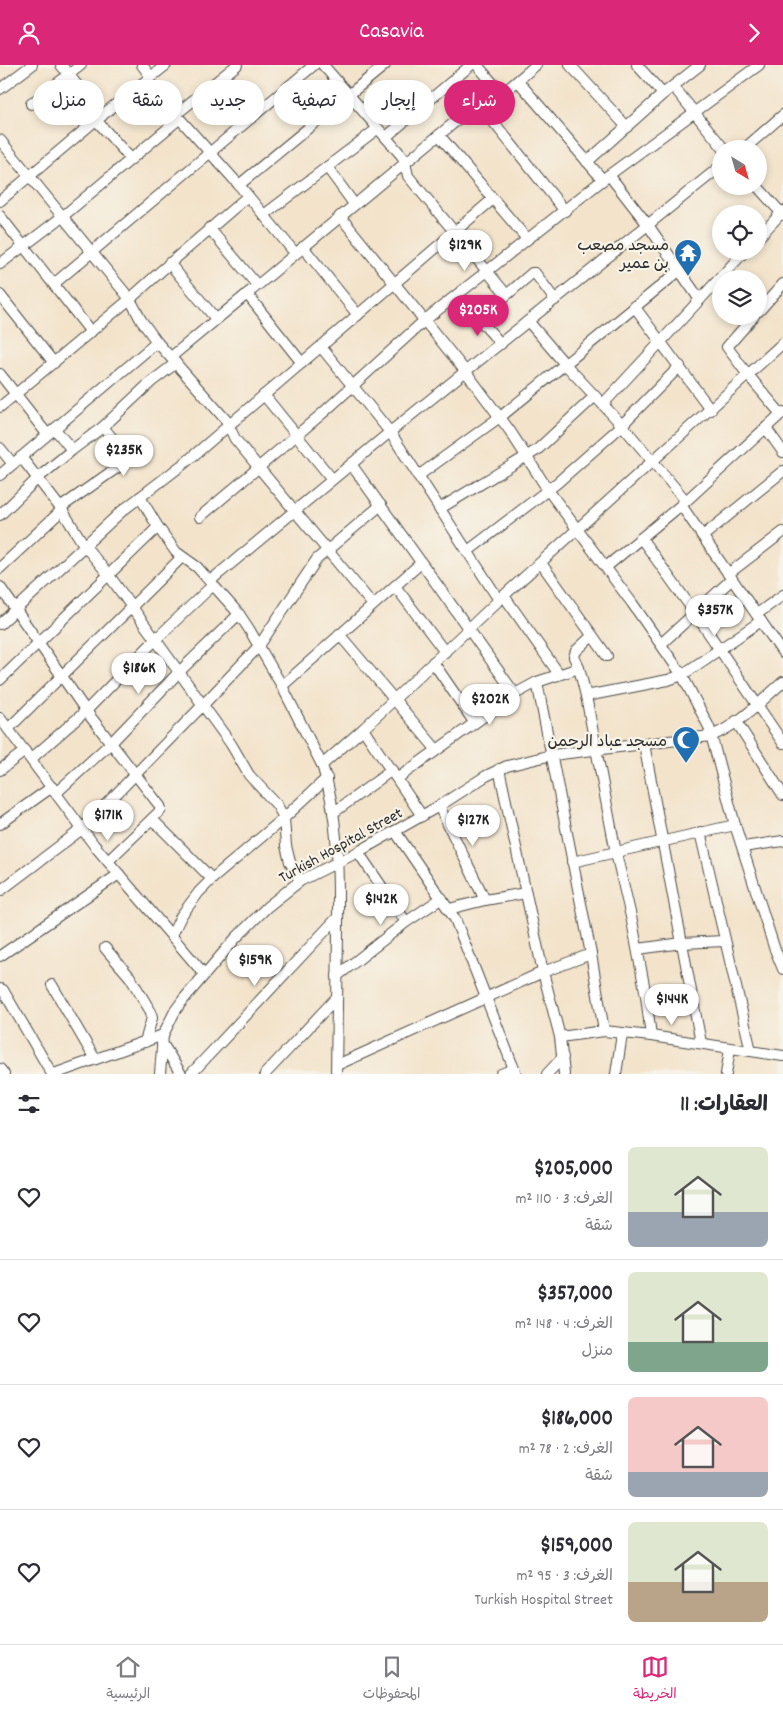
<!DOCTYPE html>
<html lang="ar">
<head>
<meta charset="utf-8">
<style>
	:root { --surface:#fff; --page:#f2f2f3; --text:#2b2b33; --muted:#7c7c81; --line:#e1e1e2; --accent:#db2777 }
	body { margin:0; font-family:Dekko,"Playpen Sans Arabic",sans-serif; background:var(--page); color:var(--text); direction:rtl; height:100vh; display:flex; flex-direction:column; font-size:19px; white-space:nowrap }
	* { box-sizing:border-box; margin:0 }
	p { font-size:16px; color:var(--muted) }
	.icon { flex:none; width:28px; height:28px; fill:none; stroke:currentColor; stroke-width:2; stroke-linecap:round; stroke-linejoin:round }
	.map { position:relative; height:1009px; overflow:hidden; direction:ltr }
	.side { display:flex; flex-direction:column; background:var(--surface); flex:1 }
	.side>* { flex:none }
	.banner { position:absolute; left:15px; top:15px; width:500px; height:45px; direction:rtl; display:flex; gap:10px }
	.needle { width:32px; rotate:143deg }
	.buttons { position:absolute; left:712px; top:75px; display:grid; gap:10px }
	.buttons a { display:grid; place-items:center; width:55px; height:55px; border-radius:50%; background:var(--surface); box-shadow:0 2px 8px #0003; font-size:25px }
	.price { position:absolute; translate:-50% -42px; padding:0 11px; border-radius:18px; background:#fff; color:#222; font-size:16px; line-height:32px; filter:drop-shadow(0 1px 2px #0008) }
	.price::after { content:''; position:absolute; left:50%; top:30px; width:15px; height:11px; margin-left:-8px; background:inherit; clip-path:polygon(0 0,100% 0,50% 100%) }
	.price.on { background:var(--accent); color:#fff }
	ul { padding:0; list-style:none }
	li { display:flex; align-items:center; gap:15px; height:125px; padding:0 15px }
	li+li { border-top:1px solid var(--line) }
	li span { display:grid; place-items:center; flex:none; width:140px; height:100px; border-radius:8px; color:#555 }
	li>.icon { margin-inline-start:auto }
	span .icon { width:60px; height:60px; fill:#fffc; stroke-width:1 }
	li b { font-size:21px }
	h2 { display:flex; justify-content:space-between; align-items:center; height:60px; padding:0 15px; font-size:21px }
	.pill { padding:0 18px; border-radius:22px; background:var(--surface); box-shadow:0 2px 8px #0003; font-size:18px; line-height:45px }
	.pill.on { background:var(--accent); color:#fff }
	header { display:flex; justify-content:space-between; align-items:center; height:65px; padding:0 15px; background:var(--accent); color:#fff; font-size:22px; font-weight:600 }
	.dock { display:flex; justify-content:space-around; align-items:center; height:70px; border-top:1px solid var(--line); background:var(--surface); font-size:14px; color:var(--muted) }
	.dock a { display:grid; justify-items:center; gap:2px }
	.dock .on { color:var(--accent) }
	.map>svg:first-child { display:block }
</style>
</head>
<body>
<header><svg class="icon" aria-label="forward" viewBox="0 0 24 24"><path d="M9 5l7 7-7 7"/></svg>Casavia<svg class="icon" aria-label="person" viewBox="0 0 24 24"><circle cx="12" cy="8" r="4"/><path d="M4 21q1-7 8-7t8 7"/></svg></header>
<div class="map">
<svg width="783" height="1009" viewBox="0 0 783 1009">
	<rect width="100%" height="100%" fill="#f7f3e8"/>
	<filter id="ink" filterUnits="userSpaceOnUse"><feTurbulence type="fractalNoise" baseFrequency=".02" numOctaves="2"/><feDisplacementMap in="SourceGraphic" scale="10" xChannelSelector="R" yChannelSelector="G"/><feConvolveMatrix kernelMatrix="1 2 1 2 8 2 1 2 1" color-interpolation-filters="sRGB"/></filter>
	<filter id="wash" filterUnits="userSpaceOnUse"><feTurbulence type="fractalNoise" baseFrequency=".0096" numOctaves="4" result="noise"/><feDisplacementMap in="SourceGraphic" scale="20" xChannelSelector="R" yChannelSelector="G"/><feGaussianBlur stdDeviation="1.12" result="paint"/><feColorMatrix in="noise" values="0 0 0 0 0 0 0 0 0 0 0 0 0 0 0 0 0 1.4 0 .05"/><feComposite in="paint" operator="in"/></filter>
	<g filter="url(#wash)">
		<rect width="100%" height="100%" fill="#f3e3cb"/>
	</g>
	<g filter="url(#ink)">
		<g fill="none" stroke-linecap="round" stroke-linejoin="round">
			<defs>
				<g id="minor">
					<path d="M61,0L102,51"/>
					<path d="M142,0L151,12"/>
					<path d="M323,0L402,91L405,97L408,111L506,229"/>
					<path d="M477,0L502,29"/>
					<path d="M570,0L627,62"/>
					<path d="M637,0L663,29"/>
					<path d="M146,16L239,120L295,188"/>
					<path d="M518,16L603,115"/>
					<path d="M673,21L724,84"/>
					<path d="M0,24L32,0"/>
					<path d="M31,39L81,0"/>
					<path d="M479,39L565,146"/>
					<path d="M175,50L237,0"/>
					<path d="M96,55L131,94"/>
					<path d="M439,70L527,174"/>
					<path d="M386,72L471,0"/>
					<path d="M0,75L130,234L141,255L157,277L226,355L235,374L373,540"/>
					<path d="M744,84L783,50"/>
					<path d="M587,97L663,29L700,0"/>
					<path d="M327,102L354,139"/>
					<path d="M609,110L648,160L700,235"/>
					<path d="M239,120L385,0"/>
					<path d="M757,121L783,150"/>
					<path d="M0,136L96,55L166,0"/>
					<path d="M264,150L377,64"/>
					<path d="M0,151L91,267"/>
					<path d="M340,151L466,307L510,366L548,425L632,538L682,610L709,662L735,760L774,882L783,904"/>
					<path d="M209,163L257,220"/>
					<path d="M759,172L783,146"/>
					<path d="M303,182L358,250"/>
					<path d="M169,198L216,254"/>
					<path d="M0,199L62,152L179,54"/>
					<path d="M55,218L314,0"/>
					<path d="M247,229L302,298"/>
					<path d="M0,230L54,298"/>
					<path d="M634,241L711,345"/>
					<path d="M759,246L783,219"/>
					<path d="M754,251L727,282L748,310L781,349"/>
					<path d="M528,256L564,298L622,360L686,436"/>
					<path d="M501,279L479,254L532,208H535L555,235"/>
					<path d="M321,282L390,367L499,535"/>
					<path d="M171,292L439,70L476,40L502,29L536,0"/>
					<path d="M0,309L47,369"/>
					<path d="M264,330L332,414"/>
					<path d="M603,339L745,186"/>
					<path d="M0,342L130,234L161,206L248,131"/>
					<path d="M766,363L783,387"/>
					<path d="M55,364L72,385"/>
					<path d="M0,383L13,399"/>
					<path d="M21,392L62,445L84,480L108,509L231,679L249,710L277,740L284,753L286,781L290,797L300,816"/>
					<path d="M351,399L515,629"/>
					<path d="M0,410L157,277"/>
					<path d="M418,411L504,349L679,206"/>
					<path d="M140,432L158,462L176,487L197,502L239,549L249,564L282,621L322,700C340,753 338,812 338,867C337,915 337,962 336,1009"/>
					<path d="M681,440L783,588"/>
					<path d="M60,443L118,402L124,392L122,385L103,362"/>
					<path d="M439,444L537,385L595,331"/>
					<path d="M0,450L38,413L72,385L103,362L151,317L176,298"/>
					<path d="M200,452L324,347L425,255L609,110L759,0"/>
					<path d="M703,471L783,406"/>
					<path d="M641,473L695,548L783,678"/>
					<path d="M468,486L557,418L618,364L680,301"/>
					<path d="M541,498L607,591"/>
					<path d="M606,502L686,436L783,347"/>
					<path d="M0,503L62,445"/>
					<path d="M728,509L783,467"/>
					<path d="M210,516L390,367L721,101"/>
					<path d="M395,521L445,587"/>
					<path d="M0,522L86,646L160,741L161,744L159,747L108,796"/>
					<path d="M504,531L559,609"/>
					<path d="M757,549L783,530"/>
					<path d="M0,559L122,446L186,397L493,134"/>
					<path d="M339,569L436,684"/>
					<path d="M592,571L576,586L574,592L579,603L586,631L616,788L632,856L646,931L651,971"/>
					<path d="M661,579L732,514"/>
					<path d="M433,597L474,657"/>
					<path d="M0,615L158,462"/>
					<path d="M537,617L591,889L604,966"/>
					<path d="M282,621L421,498"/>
					<path d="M586,631L668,615L682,610L761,556"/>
					<path d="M0,653L94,780L204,909"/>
					<path d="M736,656L783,730"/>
					<path d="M8,664L182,492"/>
					<path d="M363,664L422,751"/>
					<path d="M644,679L701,978"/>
					<path d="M31,694L86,646L155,575L213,520"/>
					<path d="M322,700L363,664L499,535L783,278"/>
					<path d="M499,704L543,907L560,972L564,1009"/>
					<path d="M0,705L25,686"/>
					<path d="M398,713L515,629L537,617L579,603"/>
					<path d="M56,728L112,677L179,607L239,549"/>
					<path d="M439,741L485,835"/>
					<path d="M333,748L392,705"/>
					<path d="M152,754L212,814"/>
					<path d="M0,759L52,722"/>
					<path d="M395,766L455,854L516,1009"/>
					<path d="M700,767L751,986"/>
					<path d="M743,782L783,776"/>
					<path d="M358,787L406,857"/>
					<path d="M572,797L735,760"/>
					<path d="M0,826L82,764L203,640L259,581L317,494L381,440"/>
					<path d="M449,844L485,835L526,828"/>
					<path d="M172,870L181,851L199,827L212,814L284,753L327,713"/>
					<path d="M105,883L130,912L151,947L152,953L145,977"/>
					<path d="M638,884L682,878L724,876"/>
					<path d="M0,891L119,809"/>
					<path d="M337,911L406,857L442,833"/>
					<path d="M52,920L95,994"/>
					<path d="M0,924L3,925L52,1009"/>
					<path d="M560,972L604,966L651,971L783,991"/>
					<path d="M162,978L181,1009"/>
					<path d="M337,1000L543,907L591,889"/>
					<path d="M0,1004L4,1009"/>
					<path d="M54,1009L163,970"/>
					<path d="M160,1009L163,970L175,946L183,935L235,874L267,842L300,816L358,787L439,741L486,711L507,701L552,690L711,671C738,661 761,636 783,617"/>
					<path d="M191,1009L338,852"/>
					<path d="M265,1009L336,933"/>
					<path d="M501,1009L514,1004"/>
					<path d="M547,1009L563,992"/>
					<path d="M616,1009L622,969"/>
					<path d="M726,1009L730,984"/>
				</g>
			</defs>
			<!-- minor casing -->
			<use href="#minor" stroke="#494743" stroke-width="12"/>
			<!-- minor -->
			<use href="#minor" stroke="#fff" stroke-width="10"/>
		</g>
	</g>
	<!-- icons -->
	<defs>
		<symbol id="temple-pin" viewBox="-11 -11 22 30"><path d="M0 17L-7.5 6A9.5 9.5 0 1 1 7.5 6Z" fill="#1f6fb2" stroke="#f7f3e8"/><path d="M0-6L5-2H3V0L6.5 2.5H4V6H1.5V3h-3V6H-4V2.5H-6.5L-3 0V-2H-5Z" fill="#fff"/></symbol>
		<symbol id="mosque-pin" viewBox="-11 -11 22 30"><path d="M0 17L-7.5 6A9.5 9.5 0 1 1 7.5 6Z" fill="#1f6fb2" stroke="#f7f3e8"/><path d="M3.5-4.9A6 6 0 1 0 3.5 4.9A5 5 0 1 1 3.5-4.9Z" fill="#fff"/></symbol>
	</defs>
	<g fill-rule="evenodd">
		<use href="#temple-pin" x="672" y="172" width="32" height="43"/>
		<use href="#mosque-pin" x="670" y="659" width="32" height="43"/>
	</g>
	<g text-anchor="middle" stroke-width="4.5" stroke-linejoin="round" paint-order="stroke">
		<!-- poi labels -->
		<g font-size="16" fill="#2b2b2b" stroke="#f7f3e8" text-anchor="end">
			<text x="669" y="185">مسجد مصعب<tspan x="669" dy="18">بن عمير</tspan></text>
			<text x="667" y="681">مسجد عباد الرحمن</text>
		</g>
		<!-- street labels -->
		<g font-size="16" fill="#2b2b2b" stroke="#f7f3e8">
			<text transform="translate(340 779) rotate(-29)" y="6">Turkish Hospital Street</text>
		</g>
	</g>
</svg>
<div class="buttons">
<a><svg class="needle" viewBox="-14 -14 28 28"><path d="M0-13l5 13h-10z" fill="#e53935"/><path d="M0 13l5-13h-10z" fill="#7c7c81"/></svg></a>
<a><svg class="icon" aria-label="locate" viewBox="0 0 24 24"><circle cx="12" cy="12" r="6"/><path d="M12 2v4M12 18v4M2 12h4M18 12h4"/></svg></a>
<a><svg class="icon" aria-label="layers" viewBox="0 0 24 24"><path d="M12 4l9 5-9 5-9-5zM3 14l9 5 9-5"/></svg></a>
</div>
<b class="price" style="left:465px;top:207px">$129K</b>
<b class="price on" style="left:478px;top:272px">$205K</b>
<b class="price" style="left:124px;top:412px">$235K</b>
<b class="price" style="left:715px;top:572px">$357K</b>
<b class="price" style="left:139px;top:630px">$186K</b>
<b class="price" style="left:490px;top:661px">$202K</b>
<b class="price" style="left:108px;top:777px">$171K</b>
<b class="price" style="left:473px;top:782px">$127K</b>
<b class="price" style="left:381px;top:861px">$142K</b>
<b class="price" style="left:255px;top:922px">$159K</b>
<b class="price" style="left:672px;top:961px">$144K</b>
<div class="banner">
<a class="pill on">شراء</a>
<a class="pill">إيجار</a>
<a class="pill">تصفية</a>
<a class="pill">جديد</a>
<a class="pill">شقة</a>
<a class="pill">منزل</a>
</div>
</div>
<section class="side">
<h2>العقارات: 11<svg class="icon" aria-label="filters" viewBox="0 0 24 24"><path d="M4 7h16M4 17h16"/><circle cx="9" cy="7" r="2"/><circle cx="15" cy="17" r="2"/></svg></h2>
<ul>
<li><span style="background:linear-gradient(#dfe7d0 65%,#9aa5b1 0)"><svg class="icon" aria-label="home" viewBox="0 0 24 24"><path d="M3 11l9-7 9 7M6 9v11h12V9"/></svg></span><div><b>$205,000</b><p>الغرف: 3 · 110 m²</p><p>شقة</p></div><svg class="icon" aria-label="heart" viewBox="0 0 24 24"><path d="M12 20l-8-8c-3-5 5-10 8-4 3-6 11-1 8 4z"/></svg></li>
<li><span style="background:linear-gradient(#dfe7d0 70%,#7fa58c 0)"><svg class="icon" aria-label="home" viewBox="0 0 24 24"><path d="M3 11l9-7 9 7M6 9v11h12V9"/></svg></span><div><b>$357,000</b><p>الغرف: 4 · 148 m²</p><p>منزل</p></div><svg class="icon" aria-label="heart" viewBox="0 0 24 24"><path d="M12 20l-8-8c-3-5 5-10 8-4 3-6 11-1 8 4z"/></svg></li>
<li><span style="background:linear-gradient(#f6c9c9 75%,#9aa5b1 0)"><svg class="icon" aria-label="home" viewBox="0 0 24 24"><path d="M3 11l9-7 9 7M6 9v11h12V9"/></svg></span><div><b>$186,000</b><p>الغرف: 2 · 78 m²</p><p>شقة</p></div><svg class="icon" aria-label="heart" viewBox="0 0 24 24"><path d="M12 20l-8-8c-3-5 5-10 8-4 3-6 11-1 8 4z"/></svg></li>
<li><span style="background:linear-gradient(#dfe7d0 60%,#b9a48a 0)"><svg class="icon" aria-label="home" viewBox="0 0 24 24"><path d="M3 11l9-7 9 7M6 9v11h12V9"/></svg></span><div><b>$159,000</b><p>الغرف: 3 · 95 m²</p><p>Turkish Hospital Street</p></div><svg class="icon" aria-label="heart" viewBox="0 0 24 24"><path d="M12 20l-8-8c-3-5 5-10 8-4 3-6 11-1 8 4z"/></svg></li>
</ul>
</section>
<nav class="dock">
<a class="on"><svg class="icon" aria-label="map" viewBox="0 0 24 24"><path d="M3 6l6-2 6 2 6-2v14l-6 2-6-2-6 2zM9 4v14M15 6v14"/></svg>الخريطة</a>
<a><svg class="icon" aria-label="saved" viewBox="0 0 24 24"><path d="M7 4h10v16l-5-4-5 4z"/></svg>المحفوظات</a>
<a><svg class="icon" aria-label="home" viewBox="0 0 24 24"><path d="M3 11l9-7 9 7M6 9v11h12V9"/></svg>الرئيسية</a>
</nav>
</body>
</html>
